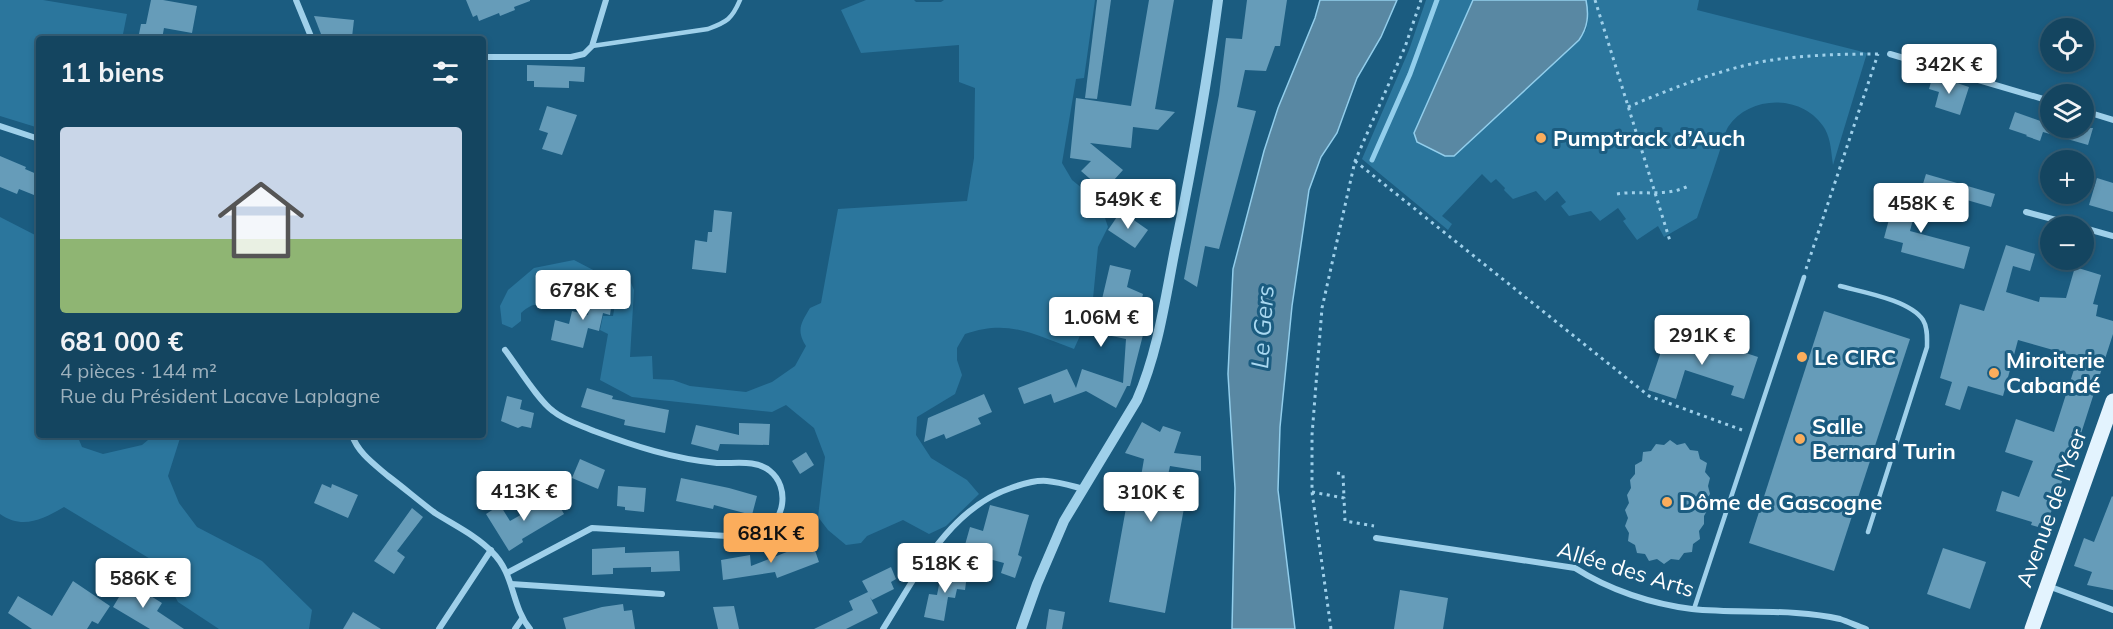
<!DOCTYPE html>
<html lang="fr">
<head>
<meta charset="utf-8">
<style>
	:root { --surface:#144560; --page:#1d4c66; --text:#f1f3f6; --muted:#9db1bd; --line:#335d75; --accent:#fbad5c }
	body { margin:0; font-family:Mulish,sans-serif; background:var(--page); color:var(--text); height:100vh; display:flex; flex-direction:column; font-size:22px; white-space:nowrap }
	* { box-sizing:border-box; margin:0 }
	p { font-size:20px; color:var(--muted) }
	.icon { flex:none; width:33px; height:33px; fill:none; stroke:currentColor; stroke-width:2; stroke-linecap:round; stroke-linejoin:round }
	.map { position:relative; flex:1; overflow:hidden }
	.panel { position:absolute; left:36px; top:36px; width:450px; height:402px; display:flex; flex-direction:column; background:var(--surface); border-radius:6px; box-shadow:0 3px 9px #0003,0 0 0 2px var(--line) }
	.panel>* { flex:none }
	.tools { position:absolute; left:2040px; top:18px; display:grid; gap:12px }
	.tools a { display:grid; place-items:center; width:54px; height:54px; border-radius:50%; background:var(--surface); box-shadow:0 3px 9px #0003,0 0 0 2px var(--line); font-size:30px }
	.price { position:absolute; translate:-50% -51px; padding:0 14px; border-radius:6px; background:#fff; color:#222; font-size:20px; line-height:39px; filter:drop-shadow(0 2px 3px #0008) }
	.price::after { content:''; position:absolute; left:50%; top:36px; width:18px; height:14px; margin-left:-9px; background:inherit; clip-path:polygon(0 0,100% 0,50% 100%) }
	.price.on { background:var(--accent); color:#111 }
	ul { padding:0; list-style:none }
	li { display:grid; align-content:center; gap:12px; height:318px; padding:0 24px }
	li span { display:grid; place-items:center; height:186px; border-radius:6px; color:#555 }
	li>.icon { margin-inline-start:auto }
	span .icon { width:108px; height:108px; fill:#fffc; stroke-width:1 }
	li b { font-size:26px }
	h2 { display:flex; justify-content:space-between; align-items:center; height:72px; padding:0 24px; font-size:26px }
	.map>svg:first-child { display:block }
</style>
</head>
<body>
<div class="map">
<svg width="2113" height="629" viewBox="0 0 2113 629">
	<rect width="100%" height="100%" fill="#1b5c80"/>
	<!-- green -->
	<g fill="#2b769d">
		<path d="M0,0H43L127,14L122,39H39V128L0,116Z"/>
		<path d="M866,0H914L916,2H941L944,0H1095L1084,78L1076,79L1062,163L1072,180L1093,197L1103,212L1108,227L1098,247L1092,309L1074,349C1032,334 1009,319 965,334L957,348V360L962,375L955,394L917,417L916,435L931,458L967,480L979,494L946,526L929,534L903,520L867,536L861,543L846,545L828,530L818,517L825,457L814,428L786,405L772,412L632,397L600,380L608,334L600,330L603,316H613L617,292L589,286L588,302C576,304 564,306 552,307C536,309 538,298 521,313V321L512,328L502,324L500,306L508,290L534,268L574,260L597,272L626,271L634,290L630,357L652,356L653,379L673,380L690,386L746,392L772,382L795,366L806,346C796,330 801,323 810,308L821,303L838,209L967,201L974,158L975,88L959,82V45L861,53L841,10Z"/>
		<path d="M1426,0H1473L1414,133L1586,30L1588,20L1586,0H1699L1697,10L1867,53L1833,165C1831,152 1831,140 1825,129C1804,94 1750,94 1728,127C1724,134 1722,145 1719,153C1712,175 1704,197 1697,218L1664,237L1658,226L1637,240L1623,221L1626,219L1618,208L1600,221L1591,211L1569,216L1561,206L1566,202L1557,191L1545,201L1536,191L1513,199L1504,190L1505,188L1496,179L1491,183L1482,174L1442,216L1452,224L1448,230L1362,159L1409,50Z"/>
		<path d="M0,217L39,237V435H77L82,447L103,454L142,445L154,435H181L168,476L179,503L197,527L262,561L312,610L309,629H219L178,602L157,563L64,507C43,519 23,530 0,514Z"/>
	</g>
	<!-- water -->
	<g fill="#5988a3" stroke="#92ceec" stroke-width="1.5">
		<path d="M1320,0H1397L1381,37L1357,78L1337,133L1321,157L1309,190L1292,306L1280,427L1278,490L1295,629H1232L1235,488L1228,374L1233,269L1264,151L1278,108L1315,18Z"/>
		<path d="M1473,0H1586C1589,15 1588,27 1579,40L1454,156H1445L1417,142L1414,133Z"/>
	</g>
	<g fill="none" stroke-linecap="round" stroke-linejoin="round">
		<!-- stream -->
		<path stroke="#92ceec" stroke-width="5" d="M1372,160L1410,74L1437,0"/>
	</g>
	<!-- building -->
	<g fill="#669cb9">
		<path d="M151,0H163L197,6L192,33L164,28L162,39H138L141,24H146Z"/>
		<path d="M466,0H530V1L514,7L515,10L500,16L499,13L479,21L477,15L473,17Z"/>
		<path d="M1097,0H1111L1097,99L1085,98Z"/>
		<path d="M1149,0H1174L1155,109L1175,112L1158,130L1133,127L1131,148L1090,143L1123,170L1104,191L1081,171L1091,161L1070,158L1076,98L1131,106Z"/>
		<path d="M1247,0H1287L1280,46H1275L1266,71L1245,70L1237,107L1256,111L1219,249L1205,246L1197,287L1184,279L1219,95L1226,38L1242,39Z"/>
		<path d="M314,16L354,20L352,37L321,34Z"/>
		<path d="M527,65L585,67L584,82L569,81V88L534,87V81H527Z"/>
		<path d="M1933,75L1969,87L1960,115L1935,107L1939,92L1929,89Z"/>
		<path d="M547,106L577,115L562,155L542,149L548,133L539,130Z"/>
		<path d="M2015,112L2046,123L2044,128H2093L2088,145L2043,132L2040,141L2026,136L2027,135L2009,129Z"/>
		<path d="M0,156L26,167L25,169L39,175V197L19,189L17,194L0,187Z"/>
		<path d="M1926,174L1995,194L1991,207L1922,187Z"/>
		<path d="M2097,178L2113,183V212L2089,205Z"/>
		<path d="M1898,186L1920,192L1910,231L1970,247L1964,269L1901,252L1903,243L1884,238Z"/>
		<path d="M714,210L732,212L726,273L692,269L695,240L707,242L708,232H712Z"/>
		<path d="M1121,211L1148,230L1135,248L1108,230Z"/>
		<path d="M2006,245L2035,254L2030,271L2013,266L2006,292L2039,302L2040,297L2066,298L2075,267L2101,275L2093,304L2098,305L2096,316L2113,321V334L2077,446L2075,445L2045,529L2031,525L2032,522L1996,511L2002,491L2019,497L2033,461L2005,452L2016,419L2054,432L2078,357L2018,340L2003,396L1968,386L1960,410L1945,405L1952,382L1940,378L1960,304L1984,311Z"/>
		<path d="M1110,265L1131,270L1127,287L1143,294L1135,329L1144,331L1130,386H1127L1116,408L1086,391L1054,403L1051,394L1024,404L1018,388L1067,369L1076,388L1082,369L1123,383L1126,339L1107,335L1112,315L1099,312Z"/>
		<path d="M592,290L613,294L610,315L603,313L599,331L588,328L583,348L551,340L555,320L569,324L572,311L588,315Z"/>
		<path d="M1824,311L1910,339L1834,571L1749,543Z"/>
		<path d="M1666,337L1694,346L1697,337L1758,357L1744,399L1731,395L1734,386L1685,370L1676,399L1648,390Z"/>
		<path d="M587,388L613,396L612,399L669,410L665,433L624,425L625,420L581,407Z"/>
		<path d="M984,394L992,412L978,418L981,424L946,439L944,434L924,442L928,418Z"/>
		<path d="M507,396L522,400L520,409L534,413L531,428L522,426L518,428L501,421Z"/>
		<path d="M1142,422L1160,432L1163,426L1181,432L1174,453L1201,456V471L1170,466L1164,493L1186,497L1165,613L1109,602L1130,486L1139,488L1144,459L1125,453Z"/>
		<path d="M739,423L770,424L769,445L720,444L718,451L691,444L696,425L739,435Z"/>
		<path d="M1670,440L1677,445L1685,443L1690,450L1698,451L1700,459L1707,463L1705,472L1710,478L1708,486L1710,494L1706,501L1708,509L1704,516V524L1699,531L1700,539L1693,544L1692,552L1684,553L1679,560L1671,559L1664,564L1657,559L1649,561L1645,554L1637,553L1635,545L1628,541L1629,533L1625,526L1628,518L1625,510L1629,503L1627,495L1631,488L1630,480L1635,474V465L1642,461L1643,452L1651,451L1656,444L1664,445Z"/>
		<path d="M806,452L814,465L800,474L792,461Z"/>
		<path d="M580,459L605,470L598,489L572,478Z"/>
		<path d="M681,478L729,488L757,496L752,515L714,505L713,509L676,501Z"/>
		<path d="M322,484L331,488L332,484L358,495L348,518L314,503Z"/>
		<path d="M618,486L646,488L644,512L625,510V507L617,506Z"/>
		<path d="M554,496L564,514L522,539L523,542L509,551L486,514L500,505L510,521Z"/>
		<path d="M2112,496L2113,497V590L2087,585L2092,572L2074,566L2084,538L2094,542Z"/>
		<path d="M990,505L1029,515L1018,555L1022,557L1015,578L1001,573L1004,563L963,552L970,527L983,531Z"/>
		<path d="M412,508L423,517L397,551L405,557L394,574L374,561Z"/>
		<path d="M812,542L819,562L777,578L775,572L723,580L721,560L750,555L751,566Z"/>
		<path d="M625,547V553L679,551L680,571L651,572V567L613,568V574L592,575V549Z"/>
		<path d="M1943,548L1986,562L1970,609L1927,594Z"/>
		<path d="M891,567L896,579L891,582L894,589L872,600L870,597L878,613L846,629H814L853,610L849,601L868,592L862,581Z"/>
		<path d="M942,570L967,575L965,590L957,589L955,598L948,597L944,621L924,617L929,594L937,595Z"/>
		<path d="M73,581L110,606L98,624L92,621L87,629H32L8,613L18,596L52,616Z"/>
		<path d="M128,582L162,603L157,611L184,629H150L113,607Z"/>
		<path d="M1400,590L1448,598L1443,629H1394Z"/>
		<path d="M623,604L624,611L632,610L635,629H566L563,618L602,607Z"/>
		<path d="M734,606L739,629H718L713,607Z"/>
		<path d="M1049,609L1065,612L1062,629H1046Z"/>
		<path d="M353,612L381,629H343Z"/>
	</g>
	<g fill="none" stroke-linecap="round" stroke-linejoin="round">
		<!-- path -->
		<g stroke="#9fd0ea" stroke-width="3" stroke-dasharray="3 4.5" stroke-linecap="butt">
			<path d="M1595,0L1670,241"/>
			<path d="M1628,107C1670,89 1711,73 1755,63C1796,55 1838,54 1879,54"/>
			<path d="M1355,161L1649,396L1742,430"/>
			<path d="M1617,194C1641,190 1667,198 1690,185"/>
			<path d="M1806,269L1878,54"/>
			<path d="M1337,473L1343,474L1344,498"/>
			<path d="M1312,492L1344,498L1345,521L1374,526"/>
			<path d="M1331,629L1312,492V435L1322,308L1355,161L1405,47L1421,0"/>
		</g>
		<!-- service -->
		<g stroke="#9fd0ea" stroke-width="4.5">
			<path d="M592,46L708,29C727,22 732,19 740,0"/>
			<path d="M1840,286C1862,292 1910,300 1923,320C1928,328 1927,338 1927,347L1868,532"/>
			<path d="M1694,609L1804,277"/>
		</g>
		<!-- minor -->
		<g stroke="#9fd0ea" stroke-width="6">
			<path d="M296,0L312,39"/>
			<path d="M1890,54L2050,101"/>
			<path d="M483,57H571L584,54L592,46L606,0"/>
			<path d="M2084,111L2113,120"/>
			<path d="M0,126L39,139"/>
			<path d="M2026,212L2079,226"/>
			<path d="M2084,228L2113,236"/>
			<path d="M505,350C518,367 538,400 553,411C565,421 580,425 594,431C634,446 674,459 717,463C734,464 756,459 770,471C790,487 785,522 762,532C757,535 750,535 744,537L592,528L507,573"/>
			<path d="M352,435C358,453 374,464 388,476C404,488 419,501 435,513C454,525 477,536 492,552C515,574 511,606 530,629"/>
			<path d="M1376,538L1575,568C1609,590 1652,604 1692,609C1739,614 1794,608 1840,619C1849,622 1857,626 1866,629"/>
			<path d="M511,584L662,594"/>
			<path d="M2048,586L2113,610"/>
			<path d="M439,629L491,550"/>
			<path d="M515,629L522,619"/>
			<path d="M883,629C916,577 948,509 1011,488C1022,484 1036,480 1047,481C1059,482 1072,486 1084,489"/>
		</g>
		<!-- tertiary -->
		<path stroke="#9fd0ea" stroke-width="10" d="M1021,629L1037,584L1064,521L1137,400C1158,352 1165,300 1175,249C1192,166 1207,84 1218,0"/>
		<!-- primary -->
		<path stroke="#e3f3fe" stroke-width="15" d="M2032,629L2113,401"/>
	</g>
	<!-- markers -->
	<g fill="#fbad5c" stroke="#1b5c80" stroke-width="2">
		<circle cx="1541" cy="138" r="6"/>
		<circle cx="1802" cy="357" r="6"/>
		<circle cx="1994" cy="373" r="6"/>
		<circle cx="1800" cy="439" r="6"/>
		<circle cx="1667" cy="502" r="6"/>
	</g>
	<g text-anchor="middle" stroke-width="6" stroke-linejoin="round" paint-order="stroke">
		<!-- poi labels -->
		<g font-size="22" font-weight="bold" fill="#fff" stroke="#1b5c80" text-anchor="start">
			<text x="1553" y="146">Pumptrack d’Auch</text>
			<text x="1814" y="365">Le CIRC</text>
			<text x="2006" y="368">Miroiterie<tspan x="2006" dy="25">Cabandé</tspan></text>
			<text x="1812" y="434">Salle<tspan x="1812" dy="25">Bernard Turin</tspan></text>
			<text x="1679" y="510">Dôme de Gascogne</text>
		</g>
		<!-- street labels -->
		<g font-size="22" fill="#fff" stroke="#1b5c80">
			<text transform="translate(2051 508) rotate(-70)" y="8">Avenue de l'Yser</text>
			<text transform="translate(1626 569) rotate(17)" y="8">Allée des Arts</text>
		</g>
		<!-- water labels -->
		<g font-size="24" font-style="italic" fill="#aad9f1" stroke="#1b5c80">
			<text transform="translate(1263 327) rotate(-86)" y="8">Le Gers</text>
		</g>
	</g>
</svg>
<div class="tools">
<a><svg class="icon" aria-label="locate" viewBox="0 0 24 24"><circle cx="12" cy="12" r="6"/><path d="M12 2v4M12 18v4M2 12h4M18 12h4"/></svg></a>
<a><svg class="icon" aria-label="layers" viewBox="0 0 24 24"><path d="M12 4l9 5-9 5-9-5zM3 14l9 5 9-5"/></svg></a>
<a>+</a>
<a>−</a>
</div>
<b class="price" style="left:1949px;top:95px">342K €</b>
<b class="price" style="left:1128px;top:230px">549K €</b>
<b class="price" style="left:1921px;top:234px">458K €</b>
<b class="price" style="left:583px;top:321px">678K €</b>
<b class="price" style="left:1101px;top:348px">1.06M €</b>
<b class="price" style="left:1702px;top:366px">291K €</b>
<b class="price" style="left:524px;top:522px">413K €</b>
<b class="price" style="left:1151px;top:523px">310K €</b>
<b class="price on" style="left:771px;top:564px">681K €</b>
<b class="price" style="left:945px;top:594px">518K €</b>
<b class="price" style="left:143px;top:609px">586K €</b>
<section class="panel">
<h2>11 biens<svg class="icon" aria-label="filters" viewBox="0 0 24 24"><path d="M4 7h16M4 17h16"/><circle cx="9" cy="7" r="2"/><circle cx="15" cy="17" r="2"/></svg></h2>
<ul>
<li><span style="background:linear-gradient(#c9d6e8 60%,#8fb573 0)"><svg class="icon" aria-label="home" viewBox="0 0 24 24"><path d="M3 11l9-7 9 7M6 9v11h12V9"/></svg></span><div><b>681 000 €</b><p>4 pièces · 144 m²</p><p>Rue du Président Lacave Laplagne</p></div></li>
</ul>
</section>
</div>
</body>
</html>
